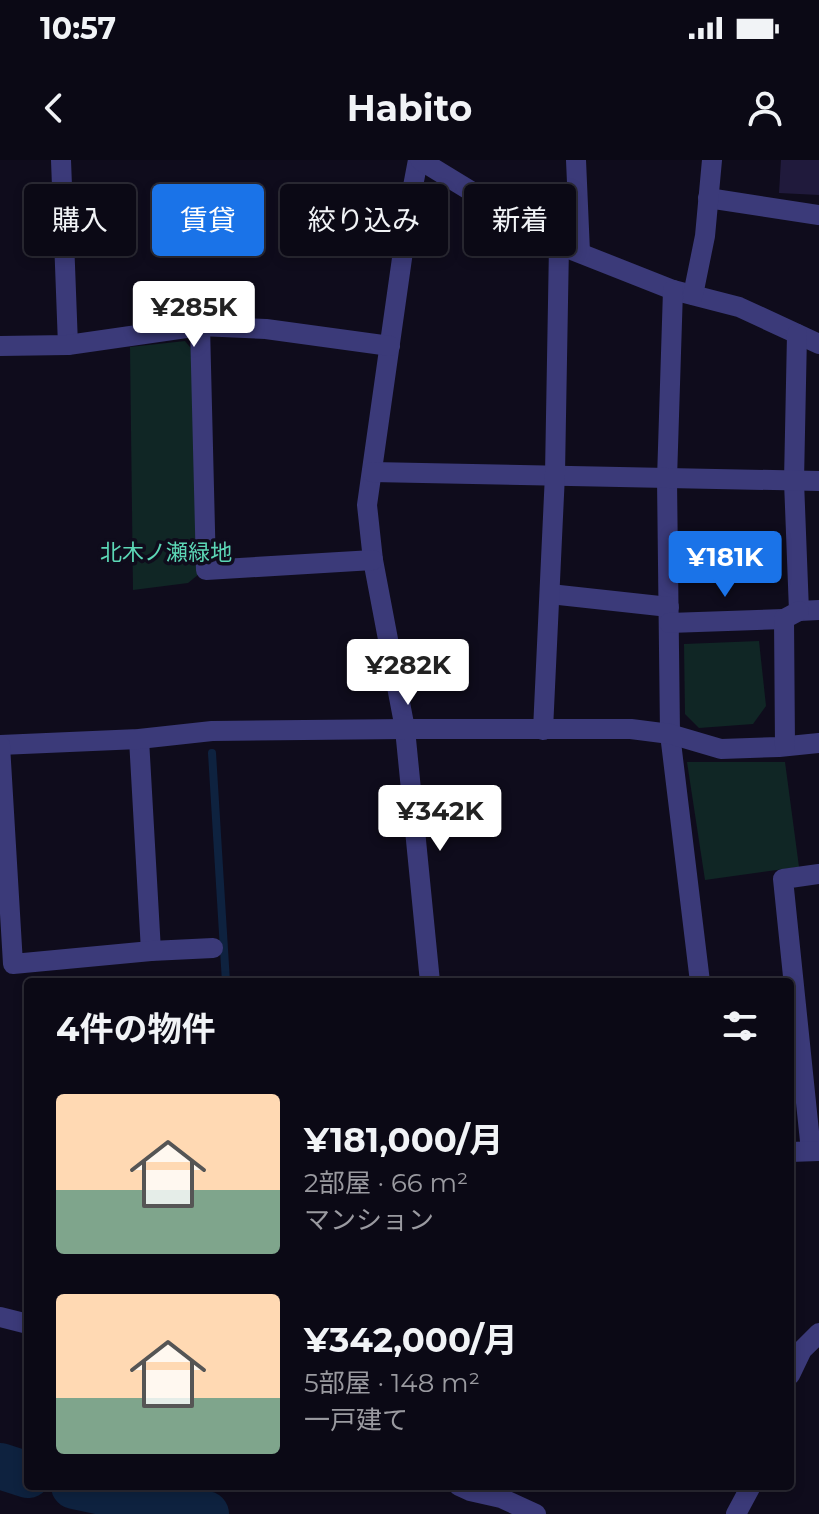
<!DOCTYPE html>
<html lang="ja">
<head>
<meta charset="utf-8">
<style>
	:root { --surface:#0b0915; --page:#14121e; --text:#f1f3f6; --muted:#9a9aa0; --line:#2b2a34; --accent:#1a73e8 }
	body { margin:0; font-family:Montserrat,"Noto Sans JP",sans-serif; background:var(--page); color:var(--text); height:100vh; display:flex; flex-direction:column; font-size:30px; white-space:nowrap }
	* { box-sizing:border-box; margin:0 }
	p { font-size:26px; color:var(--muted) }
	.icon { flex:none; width:44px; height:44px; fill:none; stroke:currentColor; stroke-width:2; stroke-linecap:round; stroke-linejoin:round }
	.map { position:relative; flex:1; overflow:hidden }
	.side { position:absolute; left:24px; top:818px; width:770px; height:512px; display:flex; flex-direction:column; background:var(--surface); border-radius:8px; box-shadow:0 4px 12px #0003,0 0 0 2px var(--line) }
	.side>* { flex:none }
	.guide { position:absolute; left:24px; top:24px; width:772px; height:72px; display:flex; gap:16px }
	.price { position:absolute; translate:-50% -68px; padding:0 18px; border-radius:8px; background:#fff; color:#222; font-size:26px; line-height:52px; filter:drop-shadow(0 2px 4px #0008) }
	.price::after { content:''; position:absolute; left:50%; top:48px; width:24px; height:18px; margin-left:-12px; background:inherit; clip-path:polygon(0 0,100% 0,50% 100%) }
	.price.current { background:var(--accent); color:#fff }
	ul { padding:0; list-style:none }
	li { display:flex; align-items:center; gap:24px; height:200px; padding:0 32px }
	li span { display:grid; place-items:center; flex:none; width:224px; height:160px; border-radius:8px; color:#555 }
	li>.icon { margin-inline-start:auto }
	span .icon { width:96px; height:96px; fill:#fffc; stroke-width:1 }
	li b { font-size:34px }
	h2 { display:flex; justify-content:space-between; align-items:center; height:96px; padding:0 32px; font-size:34px }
	.chip { padding:0 28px; border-radius:8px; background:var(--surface); box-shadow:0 4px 12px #0003,0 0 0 2px var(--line); font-size:28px; line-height:72px }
	.chip.current { background:var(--accent); color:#fff }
	.status { display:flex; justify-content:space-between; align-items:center; height:56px; padding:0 40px; background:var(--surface); direction:ltr }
	.status svg { height:22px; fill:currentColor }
	header { display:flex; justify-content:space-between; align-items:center; height:104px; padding:0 32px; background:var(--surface); font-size:36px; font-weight:700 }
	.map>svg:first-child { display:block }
</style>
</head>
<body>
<div class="status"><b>10:57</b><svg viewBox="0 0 49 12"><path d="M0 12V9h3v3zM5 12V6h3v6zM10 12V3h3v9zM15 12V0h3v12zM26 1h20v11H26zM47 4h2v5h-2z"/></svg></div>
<header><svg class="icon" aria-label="back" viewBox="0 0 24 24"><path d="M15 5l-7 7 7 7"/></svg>Habito<svg class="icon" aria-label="person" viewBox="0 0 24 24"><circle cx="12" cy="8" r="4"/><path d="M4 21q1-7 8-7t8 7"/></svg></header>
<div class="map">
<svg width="819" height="1354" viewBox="0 0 819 1354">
	<rect width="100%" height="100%" fill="#0f0c1c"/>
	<!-- green -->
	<g fill="#102625">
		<path d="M185,181L194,192L199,414L188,423L133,430L130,187Z"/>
		<path d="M759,481L766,546L753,564L699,568L685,554L684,484Z"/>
		<path d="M687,602H785L799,707L705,720Z"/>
	</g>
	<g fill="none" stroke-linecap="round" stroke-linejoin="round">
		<!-- stream -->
		<g stroke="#0e223f" stroke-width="8">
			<path d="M212,593L226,822"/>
			<path d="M182,1349L186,1326"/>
		</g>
		<!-- river -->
		<g stroke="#0e223f" stroke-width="46">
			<path d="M0,1306L28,1315"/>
			<path d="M74,1326L206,1354"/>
		</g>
	</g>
	<!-- building -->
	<path fill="#201a3c" d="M781,0H819V35L779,33Z"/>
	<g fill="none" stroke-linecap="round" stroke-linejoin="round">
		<!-- minor -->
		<g stroke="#3b3a79" stroke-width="20">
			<path d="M61,0L68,185"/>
			<path d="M418,0L410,42L367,345L373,400L405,569L430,822"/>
			<path d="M420,0L559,85L673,130L739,147L819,184"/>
			<path d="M576,0L580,92"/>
			<path d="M708,38L819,55"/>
			<path d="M673,130L667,319L670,574L700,822"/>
			<path d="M693,135L705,76L712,0"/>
			<path d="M200,166L206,410L373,400"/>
			<path d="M797,174L794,321L799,451L819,450"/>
			<path d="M0,186L68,185L200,166L266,169L390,186"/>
			<path d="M372,312C521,314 670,319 819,321"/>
			<path d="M550,434L669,447"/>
			<path d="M669,463L784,459"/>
			<path d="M543,570L555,314L559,85"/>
			<path d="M139,579L151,791"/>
			<path d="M0,585L139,579L212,571L405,569H631L670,574L721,589L779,587L819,583"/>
			<path d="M0,585L13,804L151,791L213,788"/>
			<path d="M785,586L784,459L799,451"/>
			<path d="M811,991L783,719L819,714"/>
			<path d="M790,992L819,991"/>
			<path d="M0,1157L28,1164"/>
			<path d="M790,1215L802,1190L819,1173"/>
			<path d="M459,1326L470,1331L501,1338L536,1354"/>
			<path d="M736,1354L751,1326"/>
		</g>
	</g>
	<g text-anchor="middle" stroke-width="7" stroke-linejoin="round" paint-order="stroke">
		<!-- park labels -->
		<g font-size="22" fill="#5cd7b6" stroke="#0f0c1c">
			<text x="166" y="400">北木ノ瀬緑地</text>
		</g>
	</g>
</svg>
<b class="price" style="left:194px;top:189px">¥285K</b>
<b class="price current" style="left:725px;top:439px">¥181K</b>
<b class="price" style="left:408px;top:547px">¥282K</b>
<b class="price" style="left:440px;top:693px">¥342K</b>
<div class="guide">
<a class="chip">購入</a>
<a class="chip current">賃貸</a>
<a class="chip">絞り込み</a>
<a class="chip">新着</a>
</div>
<section class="side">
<h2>4件の物件<svg class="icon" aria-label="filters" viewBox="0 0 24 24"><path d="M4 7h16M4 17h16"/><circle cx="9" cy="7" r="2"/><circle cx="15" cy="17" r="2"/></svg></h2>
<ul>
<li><span style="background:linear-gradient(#ffd9b3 60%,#7fa58c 0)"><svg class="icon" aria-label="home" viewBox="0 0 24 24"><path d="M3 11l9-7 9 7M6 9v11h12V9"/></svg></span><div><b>¥181,000/月</b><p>2部屋 · 66 m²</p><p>マンション</p></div></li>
<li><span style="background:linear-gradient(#ffd9b3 65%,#7fa58c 0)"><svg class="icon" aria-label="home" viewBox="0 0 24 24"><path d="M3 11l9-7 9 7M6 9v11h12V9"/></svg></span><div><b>¥342,000/月</b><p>5部屋 · 148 m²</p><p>一戸建て</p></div></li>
</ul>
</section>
</div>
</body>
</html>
